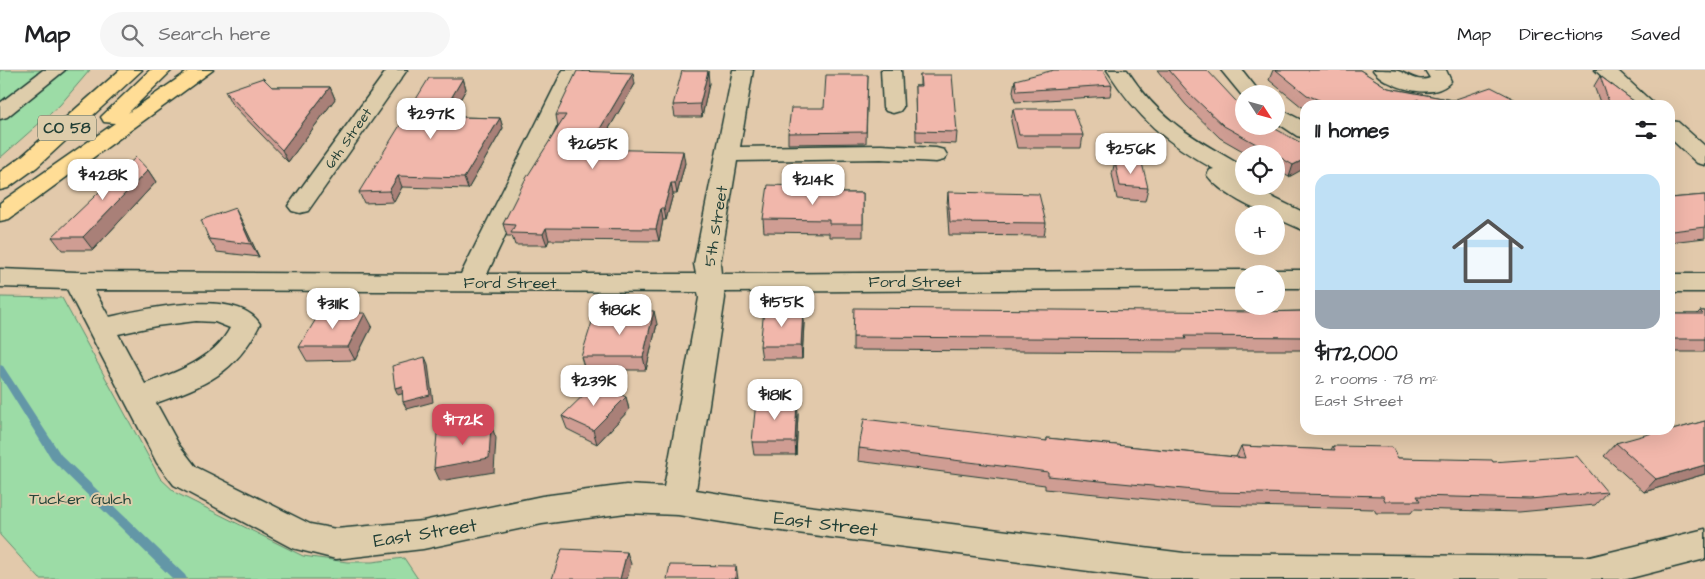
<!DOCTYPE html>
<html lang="en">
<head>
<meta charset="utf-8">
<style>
	:root { --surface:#fff; --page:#f6f6f6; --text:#202124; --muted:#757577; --line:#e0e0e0; --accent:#d1495b }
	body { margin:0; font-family:"Architects Daughter",sans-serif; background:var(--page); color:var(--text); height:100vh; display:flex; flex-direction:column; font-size:19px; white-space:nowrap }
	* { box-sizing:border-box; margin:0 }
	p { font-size:16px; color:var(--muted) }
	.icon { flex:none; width:28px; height:28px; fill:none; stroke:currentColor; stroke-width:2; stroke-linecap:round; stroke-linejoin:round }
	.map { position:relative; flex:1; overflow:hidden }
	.details { position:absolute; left:1300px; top:30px; width:375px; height:335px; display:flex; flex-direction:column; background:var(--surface); border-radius:15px; box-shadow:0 5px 20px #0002 }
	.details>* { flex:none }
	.needle { width:32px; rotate:126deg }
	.controls { position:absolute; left:1235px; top:15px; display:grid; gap:10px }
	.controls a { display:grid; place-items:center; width:50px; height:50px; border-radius:50%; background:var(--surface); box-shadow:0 5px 20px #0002; font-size:25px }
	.price { position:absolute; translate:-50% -42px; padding:0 11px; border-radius:10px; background:#fff; color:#222; font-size:16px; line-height:32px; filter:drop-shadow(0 1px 2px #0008) }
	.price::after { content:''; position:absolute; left:50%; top:30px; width:15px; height:11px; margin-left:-8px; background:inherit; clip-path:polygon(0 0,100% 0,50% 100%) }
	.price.current { background:var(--accent); color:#fff }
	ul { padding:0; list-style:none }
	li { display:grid; align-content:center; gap:10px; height:265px; padding:0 15px }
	li span { display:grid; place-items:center; height:155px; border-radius:15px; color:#555 }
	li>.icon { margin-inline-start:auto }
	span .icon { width:90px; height:90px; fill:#fffc; stroke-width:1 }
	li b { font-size:21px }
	h2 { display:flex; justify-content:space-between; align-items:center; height:60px; padding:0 15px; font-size:21px }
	header { display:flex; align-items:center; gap:30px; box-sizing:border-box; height:70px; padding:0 25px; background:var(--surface); border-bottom:1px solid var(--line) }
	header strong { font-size:24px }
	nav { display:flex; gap:28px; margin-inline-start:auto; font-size:18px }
	.search { width:350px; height:45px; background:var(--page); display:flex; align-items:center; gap:12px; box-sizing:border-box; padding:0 18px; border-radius:28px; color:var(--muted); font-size:19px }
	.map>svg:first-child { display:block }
</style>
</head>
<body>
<header>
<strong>Map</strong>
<div class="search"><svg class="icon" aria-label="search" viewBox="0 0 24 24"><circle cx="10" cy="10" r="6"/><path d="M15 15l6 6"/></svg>Search here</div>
<nav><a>Map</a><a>Directions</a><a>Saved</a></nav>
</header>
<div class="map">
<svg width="1705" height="509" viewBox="0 0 1705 509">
	<rect width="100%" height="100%" fill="#e2c9ab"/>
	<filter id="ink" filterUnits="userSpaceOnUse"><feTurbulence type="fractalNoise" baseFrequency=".02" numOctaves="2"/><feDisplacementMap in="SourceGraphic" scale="10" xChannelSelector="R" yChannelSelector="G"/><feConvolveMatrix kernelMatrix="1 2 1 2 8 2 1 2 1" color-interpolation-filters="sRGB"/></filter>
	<g filter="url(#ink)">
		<!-- green -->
		<g fill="#9cdca6" stroke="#5e8c6d">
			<path d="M0,0H44L0,36Z"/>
			<path d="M63,0H90L60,35L0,88V50Z"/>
			<path d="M0,227L62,228L160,408L176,423L303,486L347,492H372L404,488L418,509H40L0,465Z"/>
		</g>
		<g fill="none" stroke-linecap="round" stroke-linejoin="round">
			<!-- stream -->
			<path fill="#6497a7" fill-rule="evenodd" d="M0,295L3,296L61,385L185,505L187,509H173L53,391L0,306Z"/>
			<defs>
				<g id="minor">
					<path d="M43,0H65L7,47L0,49V33Z"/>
					<path d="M387,0H407L308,141L300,143L292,141L288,136Z"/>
					<path d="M563,0H583L487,204H696L694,194L733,0H753L740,77L881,75L936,78L944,80L947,85L944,90L936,92L881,89L737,91L720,194L721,204L1244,200L1254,204H1244V218L724,222L725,228L696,420L759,430L1184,483L1590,487L1705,459V489L1627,509H1151L759,458L678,445L626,443L542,454L423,479L336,489L292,478L174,415L157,393L67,219L0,217V199L76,202L461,204ZM94,220L698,222L699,228L664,417L626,415L542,426L423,451L336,459L310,454L196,397L179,375L156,333C206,315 235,304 260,254C238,217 143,239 109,247ZM196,251L215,252L230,258C214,289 177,302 145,314L118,264L156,256Z"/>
					<path d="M881,0H901L903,37L900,41L893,43L886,41L883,37Z"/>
					<path d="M1107,0H1127C1161,52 1192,67 1244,97V116H1249L1305,143V161L1276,148V144C1257,144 1218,121 1207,105L1210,100L1214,99C1165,72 1138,48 1107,0Z"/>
					<path d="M1221,0H1242L1261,24H1244V28Z"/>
					<path d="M1373,0C1381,0 1391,0 1398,1C1410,5 1418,13 1430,8L1425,0H1446L1451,11C1436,32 1386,18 1373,0Z"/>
					<path d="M1595,0H1617L1655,35H1633Z"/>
					<path d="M1276,37L1305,52V68L1297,66L1276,52Z"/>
					<path d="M1670,51L1678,52L1705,76V95L1697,93L1670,68Z"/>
					<path d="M1276,200H1305V218H1276V204H1266Z"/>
					<rect x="1670" y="204" width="35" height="18"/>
				</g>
				<g id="highway">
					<path d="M120,0H142L37,97L8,118L0,120V102L21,87Z"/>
					<path d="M150,0H172L128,43L190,0H213L9,149L0,151V133L115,53L104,52L101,47Z"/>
				</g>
			</defs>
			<!-- minor casing -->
			<use href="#minor" stroke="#1f3d34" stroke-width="3"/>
			<!-- highway casing -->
			<use href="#highway" stroke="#1f3d34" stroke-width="3"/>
			<!-- minor -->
			<use href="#minor" fill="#decdab" fill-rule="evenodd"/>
			<!-- highway -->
			<use href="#highway" fill="#ffdd96" fill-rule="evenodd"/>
		</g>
		<!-- wall -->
		<g fill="#cf9d93" stroke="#1f3d34">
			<path d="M1157,0H1207L1244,56L1305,75L1289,107L1276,100V84H1248L1220,68L1186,35Z"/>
			<path d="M1273,0H1360L1388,18L1453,30L1522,33L1521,35H1415L1418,29L1415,35H1305V38L1302,37L1269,10Z"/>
			<path d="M868,5L866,73L788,74V63L824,38Z"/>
			<path d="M920,5L957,62L956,74L916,72L915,16H920Z"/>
			<path d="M1600,6L1639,35H1601L1594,16Z"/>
			<path d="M463,8L466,19L453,43L461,47L500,48L503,58L468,119L402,117L394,132L364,133L359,122Z"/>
			<path d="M1015,10L1112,15L1110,26L1015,32L1013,21Z"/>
			<path d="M709,13L702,47H675L673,35Z"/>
			<path d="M635,14L597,79L685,93L677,124H673L666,150H663L659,171L549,170L547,175H515L512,166H507L503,154L558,57L556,45Z"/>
			<path d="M272,17H330L335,29L288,92L231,33L225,21Z"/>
			<path d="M1013,39L1083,65L1081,78H1017L1011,51Z"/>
			<path d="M1115,91L1148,118L1145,131L1117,129L1112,104Z"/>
			<path d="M148,100L156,112L93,180H62L52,167Z"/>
			<path d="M800,116L801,123H863V167H829V163L764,162L763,149Z"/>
			<path d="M948,122L1046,153L1044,166L949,165L947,135Z"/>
			<path d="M1705,125V168L1670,172V128Z"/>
			<path d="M242,151L259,187L217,182L209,169Z"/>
			<path d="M803,240L804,253L802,289H762L760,276Z"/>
			<path d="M1305,241V280H1182L1181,282L853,280V267L1257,242Z"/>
			<path d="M1700,241H1705V282H1670V244H1697Z"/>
			<path d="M657,254L646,300H585L581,287Z"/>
			<path d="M372,256L355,290L307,291L299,277Z"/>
			<path d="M626,327L629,340L597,374L567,359L562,346Z"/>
			<path d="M798,344L796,385H754L752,372Z"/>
			<path d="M1705,351V404L1644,422L1604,386L1616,373L1658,364Z"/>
			<path d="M1047,368L1236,387L1241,376L1331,380L1333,376L1398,388L1493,392L1607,422L1595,435L1519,442L1414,439L1411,443H1376L1374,439L1209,435L1045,419V415L858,391L859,378L1047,371Z"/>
		</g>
		<!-- shaded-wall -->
		<g fill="#a98078" stroke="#1f3d34">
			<path d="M708,1L709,13L702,47L700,34Z"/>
			<path d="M633,3L635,14L590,91L588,79Z"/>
			<path d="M463,8L466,19L447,53L443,42Z"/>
			<path d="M330,17L335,29L288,92L282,80Z"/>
			<path d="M1418,29L1415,35H1410Z"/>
			<path d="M500,48L503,58L468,119L464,108Z"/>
			<path d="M683,81L685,93L677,124L675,113Z"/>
			<path d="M1305,89V98L1289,107L1293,95Z"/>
			<path d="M148,100L156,112L93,180L83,167Z"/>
			<path d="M398,106L402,117L394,132L389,121Z"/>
			<path d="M671,113L673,124L666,150L664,138Z"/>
			<path d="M235,138L242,151L259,187L251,174Z"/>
			<path d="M661,138L663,150L659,171L656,159Z"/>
			<path d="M546,158L549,170L547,175L543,164Z"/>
			<path d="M803,240L804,253L802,289L801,276Z"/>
			<path d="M654,241L657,254L646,300L643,287Z"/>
			<path d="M365,243L372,256L355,290L348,277Z"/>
			<path d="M425,287L428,294L433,332L407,339L403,332Z"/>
			<path d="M402,316L405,323L398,325L395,318Z"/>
			<path d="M626,327L629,340L597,374L593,360Z"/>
			<path d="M797,330L798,344L796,385L795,372Z"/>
			<path d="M491,355L496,368L494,402L440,411L434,398Z"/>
			<path d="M1705,395V404L1644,422L1656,409Z"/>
			<path d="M627,482L631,494L627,509H620Z"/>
			<path d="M736,496L738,509H735Z"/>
		</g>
		<!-- building -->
		<g fill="#f1b7ab" stroke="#1f3d34">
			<path d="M1054,0H1103L1112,15L1017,21L1015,10Z"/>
			<path d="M1169,0H1207L1235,30L1244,38V56H1270L1305,75V89L1293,95L1276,85V84H1274L1224,56L1189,23Z"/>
			<path d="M1276,0H1360L1388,18L1453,30L1491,17L1522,33L1517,35H1423L1418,29L1410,35H1331L1307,25Z"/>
			<path d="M577,1L633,3L588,79L683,81L675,113H671L664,138H661L656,159L546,158L543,164L511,163L515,155L503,154L525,110L566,45H556Z"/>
			<path d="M682,1H708L700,34L673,35Z"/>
			<path d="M826,5H868L866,62L788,63L791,38H824Z"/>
			<path d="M920,5H952L957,62L916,61L915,16H921Z"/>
			<path d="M1600,6L1639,35H1610Z"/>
			<path d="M263,8L272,17H330L282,80L225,21Z"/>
			<path d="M429,8H463L443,42L459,43L457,47L500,48L464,108L398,106L389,121L359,122Z"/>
			<path d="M1013,39H1074L1083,65H1019Z"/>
			<path d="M136,87L148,100L83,167H52Z"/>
			<path d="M1115,91L1142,93L1148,118L1120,116Z"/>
			<path d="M768,115L800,116V123H863V154H829V150L763,149Z"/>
			<path d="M948,122L1039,124L1046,153L950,152Z"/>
			<path d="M1705,125V157L1672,161L1670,160V128Z"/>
			<path d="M235,138L251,174L209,169L201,150Z"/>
			<path d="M854,238L1257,242L1305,241V267L1185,266L1186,269L853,267Z"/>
			<path d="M617,240L654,241L643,287H581L592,252H614Z"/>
			<path d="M764,240H803L801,276H760Z"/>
			<path d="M1700,241H1705V269H1670V244H1703Z"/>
			<path d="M365,243L348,277H299L319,244Z"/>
			<path d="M425,287L430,325L403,332L402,316L395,318L392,296Z"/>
			<path d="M596,313L626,327L593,360L562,346Z"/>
			<path d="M797,330L795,372H752L756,331Z"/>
			<path d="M864,349L1047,371V368L1245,388L1241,376L1335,380L1333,376L1392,377L1398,388L1492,390L1493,392L1577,386L1607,422L1530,429L1417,426L1420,431H1385L1383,426L1215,422L1048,406V402L859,378Z"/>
			<path d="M1705,351V395L1656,409L1616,373L1656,362L1658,364Z"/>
			<path d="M491,355L489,388L434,398L437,364Z"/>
			<path d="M562,479L627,482L620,509H552Z"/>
			<path d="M670,495L736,496L735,509H667Z"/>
		</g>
	</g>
	<g text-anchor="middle" stroke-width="4" stroke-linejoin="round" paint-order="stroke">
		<!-- far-street labels -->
		<g font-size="14" fill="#1f3d34" stroke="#decdab">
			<text transform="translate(348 68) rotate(-55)" y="5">6th Street</text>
		</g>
		<!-- shield labels -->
		<rect fill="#decdab" stroke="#586858" stroke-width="1" x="38" y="45.5" width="58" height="25" rx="4"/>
		<g font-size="15" font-weight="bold" fill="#1f3d34">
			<text x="67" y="63">CO 58</text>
		</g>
		<!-- street labels -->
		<g font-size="16" fill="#1f3d34" stroke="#decdab">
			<text transform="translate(715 156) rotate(-81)" y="6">5th Street</text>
			<text x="915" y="217">Ford Street</text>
			<text x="510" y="218">Ford Street</text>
		</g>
		<!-- park labels -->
		<g font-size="16" fill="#25453a" stroke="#decdab">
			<text x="80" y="434">Tucker Gulch</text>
		</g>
		<!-- near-street labels -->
		<g font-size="19" fill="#1f3d34" stroke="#decdab">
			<text transform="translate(826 453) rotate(7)" y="7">East Street</text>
			<text transform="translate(425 462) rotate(-9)" y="7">East Street</text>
		</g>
	</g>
</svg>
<div class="controls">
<a><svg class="needle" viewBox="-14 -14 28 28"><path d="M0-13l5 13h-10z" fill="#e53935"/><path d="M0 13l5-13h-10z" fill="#757577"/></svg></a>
<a><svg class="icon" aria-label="locate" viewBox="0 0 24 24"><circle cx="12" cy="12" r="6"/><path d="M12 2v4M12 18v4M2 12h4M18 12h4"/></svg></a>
<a>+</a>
<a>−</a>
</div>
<b class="price" style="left:431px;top:70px">$297K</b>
<b class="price" style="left:593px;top:100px">$265K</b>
<b class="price" style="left:1131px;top:105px">$256K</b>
<b class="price" style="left:103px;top:131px">$428K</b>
<b class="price" style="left:813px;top:136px">$214K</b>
<b class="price" style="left:782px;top:258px">$155K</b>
<b class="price" style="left:333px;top:260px">$311K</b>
<b class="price" style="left:620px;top:266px">$186K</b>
<b class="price" style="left:594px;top:337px">$239K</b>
<b class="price" style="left:775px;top:351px">$181K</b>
<b class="price current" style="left:463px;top:376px">$172K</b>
<section class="details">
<h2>11 homes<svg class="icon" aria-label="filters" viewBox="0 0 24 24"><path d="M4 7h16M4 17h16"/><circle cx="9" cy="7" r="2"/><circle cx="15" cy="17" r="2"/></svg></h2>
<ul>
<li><span style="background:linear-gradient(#bfe0f5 75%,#9aa5b1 0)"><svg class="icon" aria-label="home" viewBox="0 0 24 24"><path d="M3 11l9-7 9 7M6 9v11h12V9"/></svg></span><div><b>$172,000</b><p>2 rooms · 78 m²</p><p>East Street</p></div></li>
</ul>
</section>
</div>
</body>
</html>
